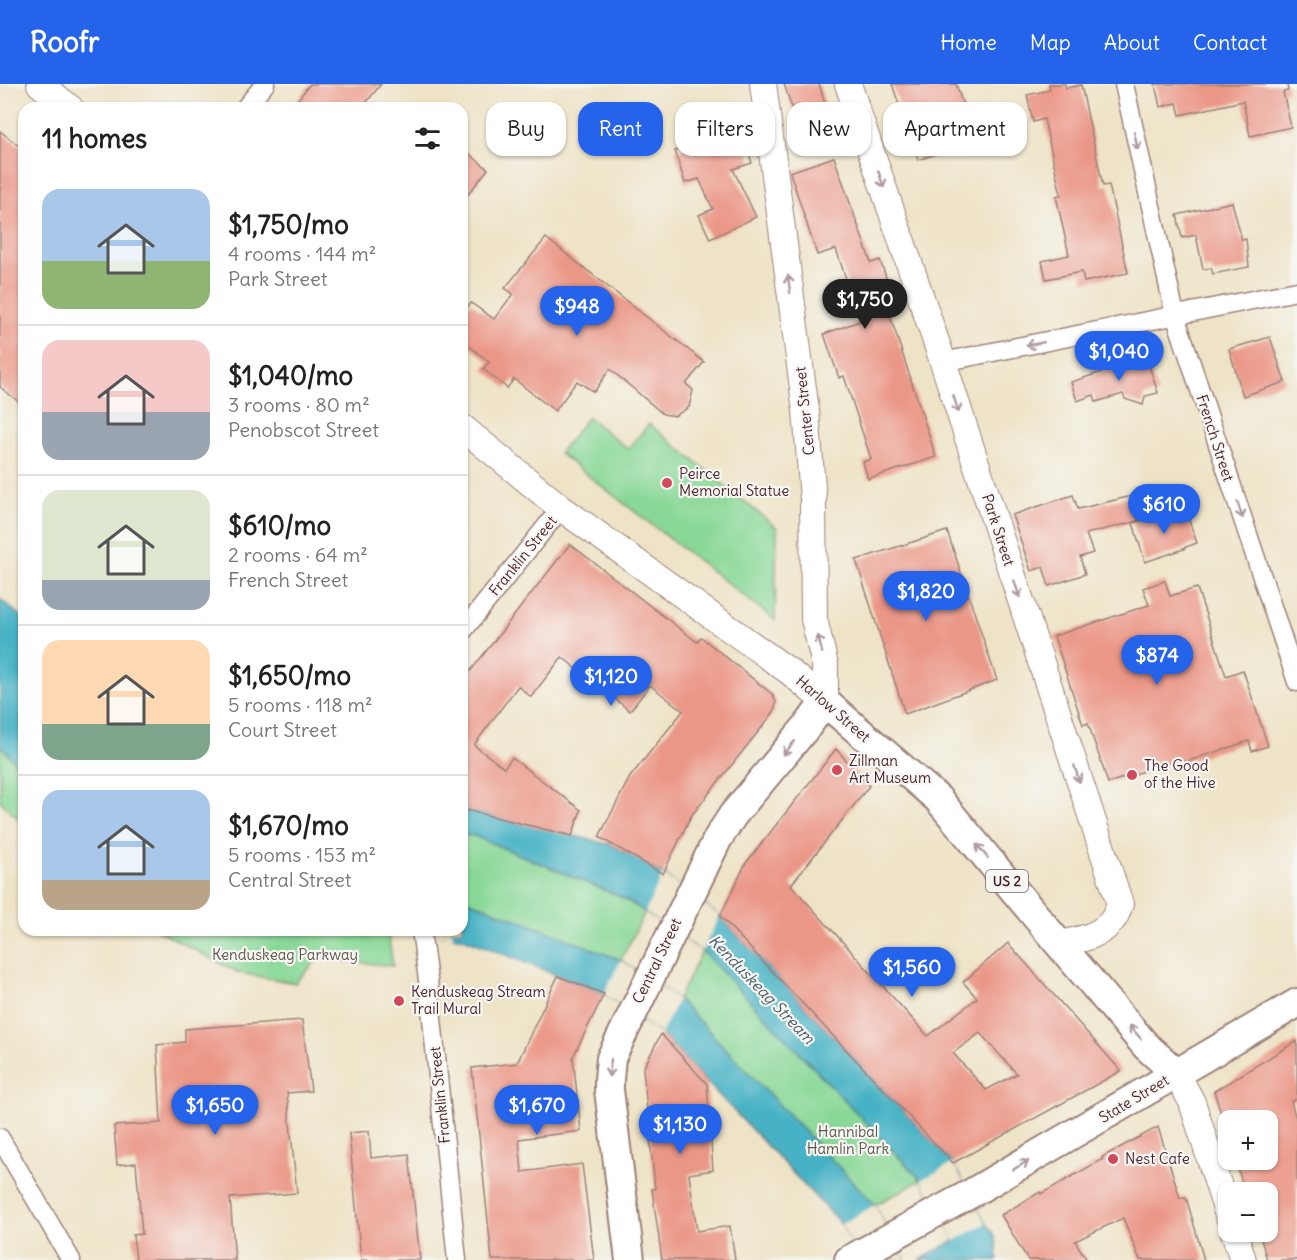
<!DOCTYPE html>
<html lang="en">
<head>
<meta charset="utf-8">
<style>
	:root { --surface:#fff; --page:#f6f6f6; --text:#222; --muted:#767676; --line:#e0e0e0; --accent:#2563eb }
	body { margin:0; font-family:Delius,sans-serif; background:var(--page); color:var(--text); height:100vh; display:flex; flex-direction:column; font-size:22px; white-space:nowrap }
	* { box-sizing:border-box; margin:0 }
	p { font-size:20px; color:var(--muted) }
	.icon { flex:none; width:33px; height:33px; fill:none; stroke:currentColor; stroke-width:2; stroke-linecap:round; stroke-linejoin:round }
	.map { position:relative; flex:1; overflow:hidden }
	.drawer { position:absolute; left:18px; top:18px; width:450px; height:834px; display:flex; flex-direction:column; background:var(--surface); border-radius:18px; box-shadow:0 2px 4px #0004 }
	.drawer>* { flex:none }
	.top-card { position:absolute; left:486px; top:18px; width:570px; height:54px; display:flex; gap:12px }
	.buttons { position:absolute; left:1218px; top:1026px; display:grid; gap:12px }
	.buttons a { display:grid; place-items:center; width:60px; height:60px; border-radius:12px; background:var(--surface); box-shadow:0 2px 4px #0004; font-size:30px }
	.price { position:absolute; translate:-50% -51px; padding:0 14px; border-radius:21px; background:var(--accent); color:#fff; font-size:20px; line-height:39px; filter:drop-shadow(0 2px 3px #0008) }
	.price::after { content:''; position:absolute; left:50%; top:36px; width:18px; height:14px; margin-left:-9px; background:inherit; clip-path:polygon(0 0,100% 0,50% 100%) }
	.price.selected { background:#222; color:#fff }
	ul { padding:0; list-style:none }
	li { display:flex; align-items:center; gap:18px; height:150px; padding:0 24px }
	li+li { border-top:2px solid var(--line) }
	li span { display:grid; place-items:center; flex:none; width:168px; height:120px; border-radius:18px; color:#555 }
	li>.icon { margin-inline-start:auto }
	span .icon { width:72px; height:72px; fill:#fffc; stroke-width:1 }
	li b { font-size:26px }
	h2 { display:flex; justify-content:space-between; align-items:center; height:72px; padding:0 24px; font-size:26px }
	.chip { padding:0 21px; border-radius:18px; background:var(--surface); box-shadow:0 2px 4px #0004; font-size:21px; line-height:54px }
	.chip.selected { background:var(--accent); color:#fff }
	header { display:flex; align-items:center; gap:36px; box-sizing:border-box; height:84px; padding:0 30px; background:var(--accent); color:#fff }
	header strong { font-size:28px }
	nav { display:flex; gap:33px; margin-inline-start:auto; font-size:21px }
	.map>svg:first-child { display:block }
</style>
</head>
<body>
<header>
<strong>Roofr</strong>
<nav><a>Home</a><a>Map</a><a>About</a><a>Contact</a></nav>
</header>
<div class="map">
<svg width="1297" height="1176" viewBox="0 0 1297 1176">
	<rect width="100%" height="100%" fill="#f6f6f2"/>
	<filter id="ink" filterUnits="userSpaceOnUse"><feTurbulence type="fractalNoise" baseFrequency=".0167" numOctaves="2"/><feDisplacementMap in="SourceGraphic" scale="12" xChannelSelector="R" yChannelSelector="G"/><feConvolveMatrix kernelMatrix="1 2 1 2 8 2 1 2 1" color-interpolation-filters="sRGB"/></filter>
	<filter id="wash" filterUnits="userSpaceOnUse"><feTurbulence type="fractalNoise" baseFrequency=".008" numOctaves="4" result="noise"/><feDisplacementMap in="SourceGraphic" scale="24" xChannelSelector="R" yChannelSelector="G"/><feGaussianBlur stdDeviation="1.35" result="paint"/><feColorMatrix in="noise" values="0 0 0 0 0 0 0 0 0 0 0 0 0 0 0 0 0 1.4 0 .05"/><feComposite in="paint" operator="in"/></filter>
	<g filter="url(#wash)">
		<rect width="100%" height="100%" fill="#eee3c6"/>
		<!-- green -->
		<g fill="#89d897" stroke="#6a7c61" stroke-width="1.5">
			<path d="M588,333L628,365L649,340L777,444L775,536L559,369Z"/>
			<path d="M0,661L24,688V740L0,717Z"/>
			<path d="M472,751L621,813L645,828L621,876L462,814V753Z"/>
			<path d="M157,846H349L362,850L388,849L393,882L319,874L295,899L239,889Z"/>
			<path d="M702,867L921,1096L875,1121L678,915Z"/>
		</g>
		<!-- water -->
		<g fill="#47b2c5" stroke="#486878" stroke-width="1.5">
			<path d="M0,515L24,535V688L0,661Z"/>
			<path d="M462,725L608,760L609,759L663,790L720,832L953,1079L986,1139L994,1149L997,1160L998,1176H920L955,1156L921,1096L702,867L645,828L621,813L472,751L462,753Z"/>
			<path d="M462,814L621,876L678,915L875,1121L905,1176H861L841,1140L661,950L604,910L461,853L393,849L362,850L349,846H462Z"/>
		</g>
		<!-- pier -->
		<g fill="#eee3c6">
			<path d="M663,790L720,832L702,867L645,828Z"/>
			<path d="M387,846H452L453,853L388,849Z"/>
			<path d="M621,876L678,915L661,950L604,910Z"/>
			<path d="M953,1079L986,1139L955,1157L921,1096Z"/>
			<path d="M875,1121L905,1176H861L841,1140Z"/>
		</g>
		<g id="blocks">
			<!-- building -->
			<g fill="#eb9787" fill-rule="evenodd">
				<path d="M310,0H381L362,24H291Z"/>
				<path d="M784,0H819L828,29L797,39Z"/>
				<path d="M892,0H956L975,57L918,76Z"/>
				<path d="M1049,0H1065L1066,4L1081,1L1103,102L1109,101L1128,189L1084,198L1082,188L1046,195L1042,177L1069,171L1056,112L1061,111L1044,35L1033,38L1027,11L1050,6Z"/>
				<path d="M1155,0H1287L1288,7L1283,8L1291,43L1250,52L1243,17L1180,31L1177,19L1160,23Z"/>
				<path d="M0,47L24,66V322L0,303Z"/>
				<path d="M741,47L752,79L733,85L756,133L710,155L699,131L713,125L699,95L685,99L675,67Z"/>
				<path d="M462,64L488,85L462,118Z"/>
				<path d="M834,73L871,179L880,176L894,216L886,219L936,373L868,395L863,378L871,375L844,292L839,294L824,250L860,237L836,165L817,171L790,88Z"/>
				<path d="M1232,118L1242,156L1246,155L1249,183L1213,190L1211,184L1203,185L1196,151L1182,154L1177,131Z"/>
				<path d="M546,154L704,278L686,300L693,306L689,323L675,332L663,330L610,285L594,308L577,297L555,327L514,295L507,304L483,285L489,278L462,256V230L471,219L494,235L513,210L505,204Z"/>
				<path d="M1270,253L1285,298L1243,312L1229,265Z"/>
				<path d="M1145,269L1158,309L1145,312L1143,321L1125,315L1123,310L1096,318L1094,311L1077,317L1071,298L1118,283L1116,278Z"/>
				<path d="M1073,411L1078,425L1132,412L1138,437L1086,450L1093,469L1080,473L1085,490L1049,502L1043,483L1031,487L1012,431Z"/>
				<path d="M1185,425L1197,459L1183,464L1184,465L1145,478L1133,439L1158,431L1163,433Z"/>
				<path d="M947,447L997,596L905,630L856,476Z"/>
				<path d="M570,460L697,558L701,553L772,610L776,618L774,628L691,732L663,790L599,753L630,693L683,627L650,601L630,627L562,573L531,613L518,602L474,661L504,684L512,674L581,726L572,752L462,725V584L469,589Z"/>
				<path d="M1165,497L1170,512L1197,504L1226,592L1243,586L1268,662L1252,667L1249,657L1173,682L1171,678L1108,699L1088,639L1083,641L1054,552L1149,521L1143,504Z"/>
				<path d="M836,665L869,702L791,801L928,952L977,914L963,898L1008,859L1121,987L953,1079L720,832L746,779ZM980,949L1017,990L986,1006L953,969Z"/>
				<path d="M558,892L604,910L573,973L581,1047L519,1055L522,1088L582,1080L594,1176H492L472,984L517,979Z"/>
				<path d="M302,936L311,1007L287,1009L297,1109L230,1114L235,1176H136L133,1151L142,1150L136,1079L117,1081L114,1042L161,1039L157,961L185,958V945Z"/>
				<path d="M661,950L707,1000L713,1086L689,1090L697,1147L730,1142L735,1176H662L652,1105H655L643,985Z"/>
				<path d="M1297,957V1015L1291,1018L1297,1038V1176H1267L1259,1148H1268V1108H1245L1235,1076H1268V1036H1223L1214,1007Z"/>
				<path d="M1158,1043L1180,1114L1186,1113L1204,1176H1140L1123,1134L1075,1157L1087,1176H1028L1001,1131L1040,1108L1041,1110L1103,1075L1102,1073Z"/>
				<path d="M369,1047L371,1074L409,1070L420,1176H361L349,1049Z"/>
			</g>
		</g>
	</g>
	<g filter="url(#ink)">
		<use href="#blocks" fill-opacity="0" stroke="#9c8178" stroke-width="1.5"/>
		<g fill="none" stroke-linecap="round" stroke-linejoin="round">
			<defs>
				<g id="street">
					<path d="M1124,0L1175,231L1297,598"/>
					<path d="M245,24L265,0"/>
					<path d="M943,278L1297,207"/>
					<path d="M462,548L561,424"/>
					<path d="M421,846L428,896L457,1176"/>
					<path d="M0,1054L71,1176"/>
				</g>
				<g id="secondary">
					<path d="M40,0L70,24"/>
					<path d="M763,0L806,327L813,415L814,535L825,581V618"/>
					<path d="M848,0L943,278L1120,820C1118,824 1117,830 1114,834C1103,852 1078,856 1059,860"/>
					<path d="M462,343L561,424L790,588L825,618"/>
					<path d="M1176,989L1192,1018L1228,1131"/>
					<path d="M1234,1148L1243,1176"/>
				</g>
				<g id="primary">
					<path d="M630,1176L609,1006V995L611,974L718,754L733,731L808,641L825,618L938,715L1059,860L1146,962L1176,989"/>
					<path d="M849,1176L970,1110L1297,919"/>
				</g>
			</defs>
			<!-- street casing -->
			<use href="#street" stroke="#9c8178" stroke-width="21"/>
			<!-- secondary casing -->
			<use href="#secondary" stroke="#9c8178" stroke-width="28"/>
			<!-- primary casing -->
			<use href="#primary" stroke="#9c8178" stroke-width="32"/>
			<!-- street -->
			<use href="#street" stroke="#fff" stroke-width="18"/>
			<!-- secondary -->
			<use href="#secondary" stroke="#fff" stroke-width="26"/>
			<!-- primary -->
			<use href="#primary" stroke="#fff" stroke-width="28"/>
		</g>
		<!-- one-way arrows -->
		<defs><path id="oneway-shaft" d="M-6 0H5M1.5-3L5.5 0L1.5 3" fill="none" stroke-width="1.6" stroke-linecap="round" stroke-linejoin="round" transform="scale(1.5)"/></defs>
		<g stroke="#ae9aa0">
			<use href="#oneway-shaft" transform="translate(1136 57) rotate(78)"/>
			<use href="#oneway-shaft" transform="translate(881 95) rotate(71)"/>
			<use href="#oneway-shaft" transform="translate(789 200) rotate(-97)"/>
			<use href="#oneway-shaft" transform="translate(1035 260) rotate(169)"/>
			<use href="#oneway-shaft" transform="translate(956 320) rotate(72)"/>
			<use href="#oneway-shaft" transform="translate(1240 426) rotate(72)"/>
			<use href="#oneway-shaft" transform="translate(1017 505) rotate(72)"/>
			<use href="#oneway-shaft" transform="translate(820 560) rotate(-104)"/>
			<use href="#oneway-shaft" transform="translate(789 664) rotate(130)"/>
			<use href="#oneway-shaft" transform="translate(1077 690) rotate(72)"/>
			<use href="#oneway-shaft" transform="translate(982 767) rotate(-130)"/>
			<use href="#oneway-shaft" transform="translate(1135 948) rotate(-131)"/>
			<use href="#oneway-shaft" transform="translate(610 984) rotate(97)"/>
			<use href="#oneway-shaft" transform="translate(1021 1081) rotate(-30)"/>
		</g>
	</g>
	<!-- markers -->
	<g fill="#d1495b" stroke="#f6f6f2" stroke-width="2">
		<circle cx="667" cy="399" r="6"/>
		<circle cx="837" cy="686" r="6"/>
		<circle cx="1132" cy="691" r="6"/>
		<circle cx="399" cy="917" r="6"/>
		<circle cx="1113" cy="1075" r="6"/>
	</g>
	<g text-anchor="middle" stroke-width="4.5" stroke-linejoin="round" paint-order="stroke">
		<!-- shield labels -->
		<rect fill="#f6f6f2" stroke="#7e6067" stroke-width="1.5" x="986" y="786" width="42" height="22" rx="4.5"/>
		<g font-size="14" font-weight="bold" fill="#4a1f2b">
			<text x="1007" y="802">US 2</text>
		</g>
		<!-- street labels -->
		<g font-size="15" fill="#4a1f2b" stroke="#f6f6f2">
			<text transform="translate(805 327) rotate(-96)" y="5">Center Street</text>
			<text transform="translate(1215 354) rotate(72)" y="5">French Street</text>
			<text transform="translate(998 446) rotate(72)" y="5">Park Street</text>
			<text transform="translate(523 472) rotate(-51)" y="5">Franklin Street</text>
			<text transform="translate(833 625) rotate(41)" y="5">Harlow Street</text>
			<text transform="translate(657 877) rotate(-64)" y="5">Central Street</text>
			<text transform="translate(440 1011) rotate(-96)" y="5">Franklin Street</text>
			<text transform="translate(1134 1015) rotate(-31)" y="5">State Street</text>
		</g>
		<!-- poi labels -->
		<g font-size="15" fill="#4a1f2b" stroke="#f6f6f2" text-anchor="start">
			<text x="679" y="395">Peirce<tspan x="679" dy="17">Memorial Statue</tspan></text>
			<text x="849" y="682">Zillman<tspan x="849" dy="17">Art Museum</tspan></text>
			<text x="1144" y="687">The Good<tspan x="1144" dy="17">of the Hive</tspan></text>
			<text x="411" y="913">Kenduskeag Stream<tspan x="411" dy="17">Trail Mural</tspan></text>
			<text x="1125" y="1080">Nest Cafe</text>
		</g>
		<!-- park labels -->
		<g font-size="15" fill="#5d564b" stroke="#f6f6f2">
			<text x="285" y="876">Kenduskeag Parkway</text>
			<text x="848" y="1053">Hannibal<tspan x="848" dy="17">Hamlin Park</tspan></text>
		</g>
		<!-- water labels -->
		<g font-size="16" font-style="italic" fill="#495a69" stroke="#f6f6f2">
			<text transform="translate(762 905) rotate(46)" y="6">Kenduskeag Stream</text>
		</g>
	</g>
</svg>
<div class="buttons">
<a>+</a>
<a>−</a>
</div>
<b class="price selected" style="left:865px;top:246px">$1,750</b>
<b class="price" style="left:577px;top:253px">$948</b>
<b class="price" style="left:1119px;top:298px">$1,040</b>
<b class="price" style="left:1164px;top:451px">$610</b>
<b class="price" style="left:926px;top:538px">$1,820</b>
<b class="price" style="left:1157px;top:602px">$874</b>
<b class="price" style="left:611px;top:623px">$1,120</b>
<b class="price" style="left:912px;top:914px">$1,560</b>
<b class="price" style="left:215px;top:1052px">$1,650</b>
<b class="price" style="left:537px;top:1052px">$1,670</b>
<b class="price" style="left:680px;top:1071px">$1,130</b>
<div class="top-card">
<a class="chip">Buy</a>
<a class="chip selected">Rent</a>
<a class="chip">Filters</a>
<a class="chip">New</a>
<a class="chip">Apartment</a>
</div>
<section class="drawer">
<h2>11 homes<svg class="icon" aria-label="filters" viewBox="0 0 24 24"><path d="M4 7h16M4 17h16"/><circle cx="9" cy="7" r="2"/><circle cx="15" cy="17" r="2"/></svg></h2>
<ul>
<li><span style="background:linear-gradient(#a9c7e8 60%,#8fb573 0)"><svg class="icon" aria-label="home" viewBox="0 0 24 24"><path d="M3 11l9-7 9 7M6 9v11h12V9"/></svg></span><div><b>$1,750/mo</b><p>4 rooms · 144 m²</p><p>Park Street</p></div></li>
<li><span style="background:linear-gradient(#f6c9c9 60%,#9aa5b1 0)"><svg class="icon" aria-label="home" viewBox="0 0 24 24"><path d="M3 11l9-7 9 7M6 9v11h12V9"/></svg></span><div><b>$1,040/mo</b><p>3 rooms · 80 m²</p><p>Penobscot Street</p></div></li>
<li><span style="background:linear-gradient(#dfe7d0 75%,#9aa5b1 0)"><svg class="icon" aria-label="home" viewBox="0 0 24 24"><path d="M3 11l9-7 9 7M6 9v11h12V9"/></svg></span><div><b>$610/mo</b><p>2 rooms · 64 m²</p><p>French Street</p></div></li>
<li><span style="background:linear-gradient(#ffd9b3 70%,#7fa58c 0)"><svg class="icon" aria-label="home" viewBox="0 0 24 24"><path d="M3 11l9-7 9 7M6 9v11h12V9"/></svg></span><div><b>$1,650/mo</b><p>5 rooms · 118 m²</p><p>Court Street</p></div></li>
<li><span style="background:linear-gradient(#a9c7e8 75%,#b9a48a 0)"><svg class="icon" aria-label="home" viewBox="0 0 24 24"><path d="M3 11l9-7 9 7M6 9v11h12V9"/></svg></span><div><b>$1,670/mo</b><p>5 rooms · 153 m²</p><p>Central Street</p></div></li>
</ul>
</section>
</div>
</body>
</html>
